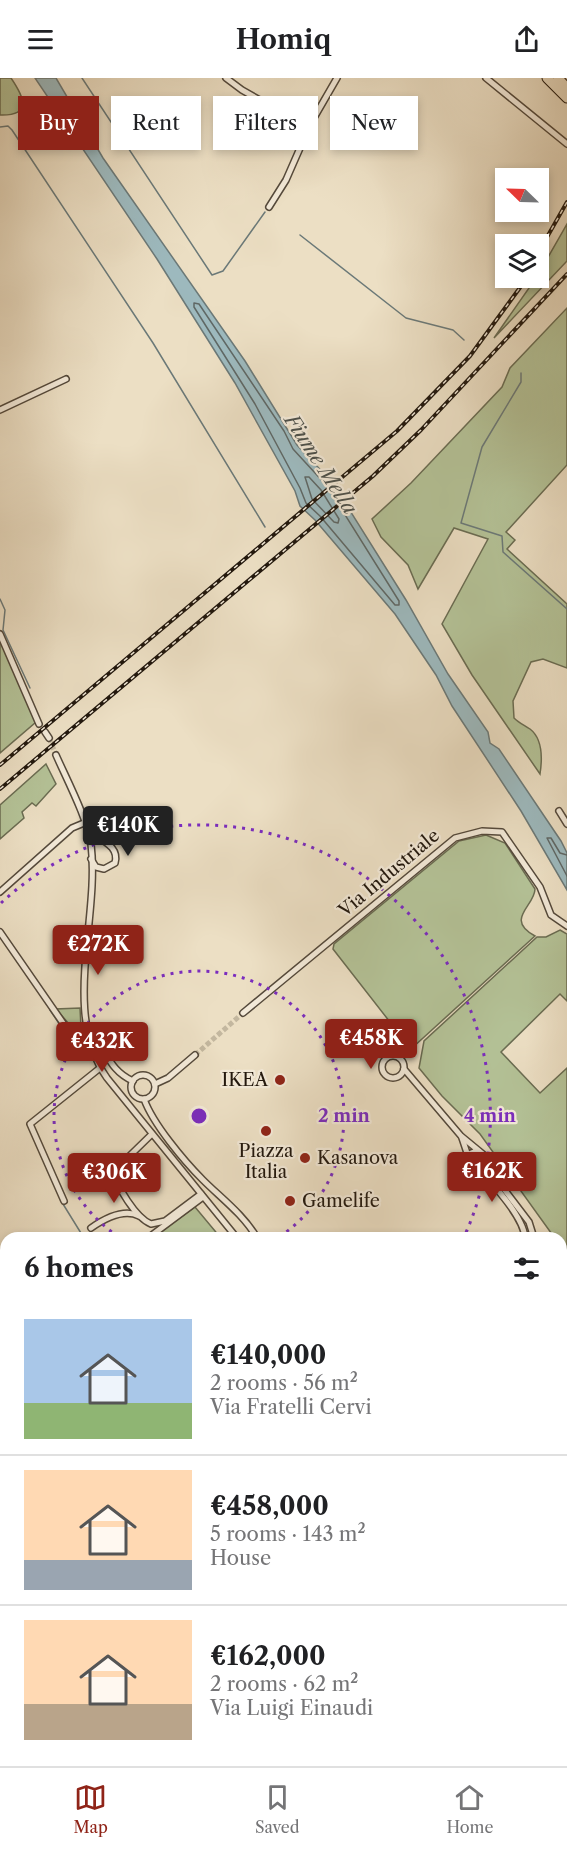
<!DOCTYPE html>
<html lang="en">
<head>
<meta charset="utf-8">
<style>
	:root { --surface:#fff; --page:#f6f6f6; --text:#202124; --muted:#757577; --line:#e0e0e0; --accent:#8f2418 }
	body { margin:0; font-family:"Libre Caslon Text",serif; background:var(--page); color:var(--text); height:100vh; display:flex; flex-direction:column; font-size:22px; white-space:nowrap }
	* { box-sizing:border-box; margin:0 }
	p { font-size:20px; color:var(--muted) }
	.icon { flex:none; width:33px; height:33px; fill:none; stroke:currentColor; stroke-width:2; stroke-linecap:round; stroke-linejoin:round }
	.map { position:relative; flex:1; overflow:hidden }
	.sheet { position:absolute; left:0px; top:1154px; width:567px; height:536px; display:flex; flex-direction:column; background:var(--surface); border-radius:18px 18px 0 0; box-shadow:0 3px 9px #0003 }
	.sheet>* { flex:none }
	.hud { position:absolute; left:18px; top:18px; width:531px; height:54px; display:flex; gap:12px }
	.needle { width:39px; rotate:293deg }
	.buttons { position:absolute; left:495px; top:90px; display:grid; gap:12px }
	.buttons a { display:grid; place-items:center; width:54px; height:54px; border-radius:0px; background:var(--surface); box-shadow:0 3px 9px #0003; font-size:30px }
	.price { position:absolute; translate:-50% -51px; padding:0 14px; border-radius:6px; background:var(--accent); color:#fff; font-size:20px; line-height:39px; filter:drop-shadow(0 2px 3px #0008) }
	.price::after { content:''; position:absolute; left:50%; top:36px; width:18px; height:14px; margin-left:-9px; background:inherit; clip-path:polygon(0 0,100% 0,50% 100%) }
	.price.current { background:#222; color:#fff }
	ul { padding:0; list-style:none }
	li { display:flex; align-items:center; gap:18px; height:150px; padding:0 24px }
	li+li { border-top:2px solid var(--line) }
	li span { display:grid; place-items:center; flex:none; width:168px; height:120px; border-radius:0px; color:#555 }
	li>.icon { margin-inline-start:auto }
	span .icon { width:72px; height:72px; fill:#fffc; stroke-width:1 }
	li b { font-size:26px }
	h2 { display:flex; justify-content:space-between; align-items:center; height:72px; padding:0 24px; font-size:26px }
	.pill { padding:0 21px; border-radius:0px; background:var(--surface); box-shadow:0 3px 9px #0003; font-size:21px; line-height:54px }
	.pill.current { background:var(--accent); color:#fff }
	header { display:flex; justify-content:space-between; align-items:center; height:78px; padding:0 24px; background:var(--surface); font-size:27px; font-weight:700 }
	.tab-bar { display:flex; justify-content:space-around; align-items:center; height:84px; border-top:2px solid var(--line); background:var(--surface); font-size:16px; color:var(--muted) }
	.tab-bar a { display:grid; justify-items:center; gap:3px }
	.tab-bar .current { color:var(--accent) }
	.map>svg:first-child { display:block }
</style>
</head>
<body>
<header><svg class="icon" aria-label="menu" viewBox="0 0 24 24"><path d="M4 6h16M4 12h16M4 18h16"/></svg>Homiq<svg class="icon" aria-label="share" viewBox="0 0 24 24"><path d="M12 15V3M7 8l5-5 5 5M5 13v7h14v-7"/></svg></header>
<div class="map">
<svg width="567" height="1688" viewBox="0 0 567 1688">
	<rect width="100%" height="100%" fill="#ecdfc4"/>
	<filter id="stains"><feTurbulence type="fractalNoise" baseFrequency=".00333" numOctaves="4"/><feColorMatrix values="0 0 0 0 .2 0 0 0 0 .09 0 0 0 0 .02 0 0 0 .5 -.17"/></filter>
	<radialGradient id="worn" r=".72"><stop offset=".6" stop-color="#630" stop-opacity="0"/><stop offset="1" stop-color="#630" stop-opacity=".3"/></radialGradient>
	<!-- green -->
	<g fill="#b4c297" stroke="#6a6c52" stroke-width="1.5">
		<path d="M0,0H11C24,19 33,38 0,37Z"/>
		<path d="M567,146V183L494,260L536,200H538L539,195Z"/>
		<path d="M567,230V387L506,454L515,462L507,471L567,526V590L543,581L531,584L513,623L514,640C519,645 524,647 530,651C543,661 542,683 540,696L472,597L442,546L488,461L454,450L418,511L408,487L381,459L372,441L411,405L502,309L510,290Z"/>
		<path d="M0,562L36,644L0,675Z"/>
		<path d="M46,686L56,706L36,728L32,725L22,734L24,740L0,761V727Z"/>
		<path d="M486,757L505,765L535,811C535,828 504,841 535,858L411,971L333,871L334,866L459,763Z"/>
		<path d="M560,852L567,856V923L560,916L501,974L540,1015L567,990V1178L561,1169V1160L554,1159L480,1056L442,1018L419,990L424,963L537,859H546Z"/>
		<path d="M80,930L81,950L76,954L56,931Z"/>
		<path d="M195,1129L220,1159L152,1160Z"/>
	</g>
	<!-- water -->
	<path fill="#9dbabf" stroke="#6b7978" stroke-width="1.5" d="M35,0H56L103,80L245,283L297,367L332,404L406,522L448,596L488,654L490,665L499,671L561,763L567,775V812L521,733L452,628L436,597L395,536L315,442L300,428L295,413L235,305L157,181Z"/>
	<g fill="none" stroke-linecap="round" stroke-linejoin="round">
		<!-- shore -->
		<g stroke="#5f6866" stroke-width="1.5">
			<path d="M194,225L199,226L284,353L293,371L327,408L399,523V527H395L320,438L306,425L300,410L255,326L194,229Z"/>
			<path d="M305,399H309L321,412L339,441L338,445L334,444L312,421Z"/>
			<path d="M567,777L560,775L551,760H547L567,798"/>
		</g>
		<!-- stream -->
		<g stroke="#6b7978" stroke-width="1.5">
			<path d="M82,0L212,197L223,193L265,134"/>
			<path d="M0,49L8,48L12,52L153,265L265,449"/>
			<path d="M300,157L406,240L453,252L464,262"/>
			<path d="M521,295V304L482,369L461,445L502,458L503,474L567,531"/>
			<path d="M0,521L5,532L3,552L30,610"/>
			<path d="M50,932L74,968"/>
			<path d="M63,1126L84,1160"/>
			<path d="M0,1246L6,1242"/>
			<path d="M0,1628L6,1625"/>
		</g>
		<!-- street-tunnel -->
		<g stroke="#c3b79f" stroke-width="5" stroke-dasharray="5 2.5" stroke-linecap="butt">
			<path d="M49,660L56,677"/>
			<path d="M195,977L243,935"/>
		</g>
		<defs>
			<g id="street">
				<path d="M226,0L242,12L304,47L311,45"/>
				<path d="M486,0L567,66"/>
				<path d="M269,129L286,102L311,45L337,0"/>
				<path d="M0,332L66,301"/>
				<path d="M0,556L39,646"/>
				<path d="M45,654L49,660"/>
				<path d="M56,677C66,700 88,742 91,766C100,841 61,935 107,1000L237,1160"/>
				<path d="M559,733L567,746"/>
				<path d="M88,752C99,762 120,767 115,785L104,791L96,789L91,781"/>
				<path d="M0,814L72,750L84,745"/>
				<path d="M0,854L74,961L90,972"/>
				<path d="M243,935L455,760L482,753L502,754L540,809L551,837L567,848"/>
				<path d="M86,954C107,964 104,990 133,1003"/>
				<circle cx="393" cy="989" r="11"/>
				<path d="M404,991L461,1058L484,1077L485,1086L478,1092L470,1090L467,1083L469,1076L476,1073"/>
				<circle cx="143" cy="1009" r="12"/>
				<path d="M155,1006L168,1000L195,977"/>
				<path d="M144,1021C153,1046 184,1083 203,1102C221,1120 244,1137 257,1160"/>
				<path d="M152,1056L114,1093C116,1108 136,1140 151,1146L165,1143L201,1116"/>
				<path d="M462,1060L468,1078"/>
				<path d="M485,1086L529,1144L534,1160"/>
				<path d="M478,1092C493,1105 524,1140 525,1160"/>
				<path d="M64,1123L30,1046L100,990"/>
				<path d="M91,1150C104,1141 123,1130 139,1138"/>
				<path d="M148,1160L203,1119"/>
				<path d="M561,1199L567,1195"/>
				<path d="M561,1216L567,1212"/>
				<path d="M561,1664L567,1673"/>
				<path d="M141,1683L144,1688"/>
				<path d="M211,1683L214,1688"/>
				<path d="M242,1688L250,1683"/>
				<path d="M295,1688L299,1683"/>
				<path d="M491,1688L498,1683"/>
			</g>
			<g id="secondary">
				<path d="M561,1208L567,1204"/>
				<path d="M0,1474L6,1465"/>
				<path d="M0,1504L6,1516"/>
				<path d="M108,1683L111,1688"/>
			</g>
			<g id="highway">
				<path d="M547,0L567,20"/>
				<path d="M558,0L567,10"/>
				<path d="M561,1253L567,1249"/>
				<path d="M561,1271L567,1267"/>
				<path d="M0,1454L6,1447"/>
				<path d="M0,1584L6,1580"/>
				<path d="M0,1601L6,1598"/>
				<path d="M0,1619L6,1618"/>
				<path d="M91,1683L95,1688"/>
				<path d="M118,1683L121,1688"/>
			</g>
		</defs>
		<!-- street casing -->
		<use href="#street" stroke="#54493b" stroke-width="8"/>
		<!-- secondary casing -->
		<use href="#secondary" stroke="#21170d" stroke-width="10"/>
		<!-- highway casing -->
		<use href="#highway" stroke="#21170d" stroke-width="11"/>
		<!-- street -->
		<use href="#street" stroke="#f3ead9" stroke-width="5"/>
		<!-- secondary -->
		<use href="#secondary" stroke="#f3ead9" stroke-width="8"/>
		<!-- highway -->
		<use href="#highway" stroke="#ecdfc4" stroke-width="9"/>
		<defs>
			<g id="rail">
				<path d="M538,175L567,124"/>
				<path d="M0,687L397,353L470,278L527,200"/>
				<path d="M0,711L373,398L421,352L567,196"/>
			</g>
		</defs>
		<!-- rail casing -->
		<use href="#rail" stroke="#21170d" stroke-width="4"/>
		<!-- rail -->
		<use href="#rail" stroke="#f3ead9" stroke-width="1.5" stroke-dasharray="4.5" stroke-linecap="butt"/>
	</g>
	<!-- distance rings -->
	<g fill="none" stroke="#7b2cbf" stroke-width="3" stroke-dasharray="3 6">
		<path d="M119 1159A145 145 0 1 1 279 1159"/>
		<path d="M1 825A291 291 0 0 1 464 1159"/>
	</g>
	<!-- markers -->
	<g fill="#8f2418" stroke="#f3ead9" stroke-width="2">
		<circle cx="280" cy="1002" r="6"/>
		<circle cx="266" cy="1053" r="6"/>
		<circle cx="305" cy="1080" r="6"/>
		<circle cx="290" cy="1123" r="6"/>
	</g>
	<g text-anchor="middle" stroke-width="4.5" stroke-linejoin="round" paint-order="stroke">
		<!-- street labels -->
		<g font-size="18" fill="#21170d" stroke="#f3ead9">
			<text transform="translate(389 795) rotate(-40)" y="6">Via Industriale</text>
		</g>
		<!-- poi labels -->
		<g font-size="18" fill="#21170d" stroke="#f3ead9" text-anchor="start">
			<text x="268" y="1008" text-anchor="end">IKEA</text>
			<text x="266" y="1079" text-anchor="middle">Piazza<tspan x="266" dy="21">Italia</tspan></text>
			<text x="317" y="1086">Kasanova</text>
			<text x="302" y="1129">Gamelife</text>
		</g>
		<!-- water labels -->
		<g font-size="20" font-style="italic" fill="#4c504b" stroke="#f3ead9">
			<text transform="translate(321 386) rotate(57)" y="7">Fiume Mella</text>
		</g>
	</g>
	<circle cx="199" cy="1038" r="9" fill="#7b2cbf" stroke="#f3ead9" stroke-width="3"/>
	<g font-size="18" text-anchor="middle" font-weight="bold" fill="#7b2cbf" stroke="#f3ead9" stroke-width="4.5" stroke-linejoin="round" paint-order="stroke">
		<text x="344" y="1044">2 min</text>
		<text x="490" y="1044">4 min</text>
	</g>
	<rect width="100%" height="100%" filter="url(#stains)"/>
	<rect width="100%" height="100%" fill="url(#worn)"/>
</svg>
<div class="buttons">
<a><svg class="needle" viewBox="-14 -14 28 28"><path d="M0-13l5 13h-10z" fill="#e53935"/><path d="M0 13l5-13h-10z" fill="#757577"/></svg></a>
<a><svg class="icon" aria-label="layers" viewBox="0 0 24 24"><path d="M12 4l9 5-9 5-9-5zM3 14l9 5 9-5"/></svg></a>
</div>
<b class="price current" style="left:128px;top:779px">€140K</b>
<b class="price" style="left:98px;top:898px">€272K</b>
<b class="price" style="left:371px;top:992px">€458K</b>
<b class="price" style="left:102px;top:995px">€432K</b>
<b class="price" style="left:492px;top:1125px">€162K</b>
<b class="price" style="left:114px;top:1126px">€306K</b>
<div class="hud">
<a class="pill current">Buy</a>
<a class="pill">Rent</a>
<a class="pill">Filters</a>
<a class="pill">New</a>
</div>
<section class="sheet">
<h2>6 homes<svg class="icon" aria-label="filters" viewBox="0 0 24 24"><path d="M4 7h16M4 17h16"/><circle cx="9" cy="7" r="2"/><circle cx="15" cy="17" r="2"/></svg></h2>
<ul>
<li><span style="background:linear-gradient(#a9c7e8 70%,#8fb573 0)"><svg class="icon" aria-label="home" viewBox="0 0 24 24"><path d="M3 11l9-7 9 7M6 9v11h12V9"/></svg></span><div><b>€140,000</b><p>2 rooms · 56 m²</p><p>Via Fratelli Cervi</p></div></li>
<li><span style="background:linear-gradient(#ffd9b3 75%,#9aa5b1 0)"><svg class="icon" aria-label="home" viewBox="0 0 24 24"><path d="M3 11l9-7 9 7M6 9v11h12V9"/></svg></span><div><b>€458,000</b><p>5 rooms · 143 m²</p><p>House</p></div></li>
<li><span style="background:linear-gradient(#ffd9b3 70%,#b9a48a 0)"><svg class="icon" aria-label="home" viewBox="0 0 24 24"><path d="M3 11l9-7 9 7M6 9v11h12V9"/></svg></span><div><b>€162,000</b><p>2 rooms · 62 m²</p><p>Via Luigi Einaudi</p></div></li>
</ul>
</section>
</div>
<nav class="tab-bar">
<a class="current"><svg class="icon" aria-label="map" viewBox="0 0 24 24"><path d="M3 6l6-2 6 2 6-2v14l-6 2-6-2-6 2zM9 4v14M15 6v14"/></svg>Map</a>
<a><svg class="icon" aria-label="saved" viewBox="0 0 24 24"><path d="M7 4h10v16l-5-4-5 4z"/></svg>Saved</a>
<a><svg class="icon" aria-label="home" viewBox="0 0 24 24"><path d="M3 11l9-7 9 7M6 9v11h12V9"/></svg>Home</a>
</nav>
</body>
</html>
